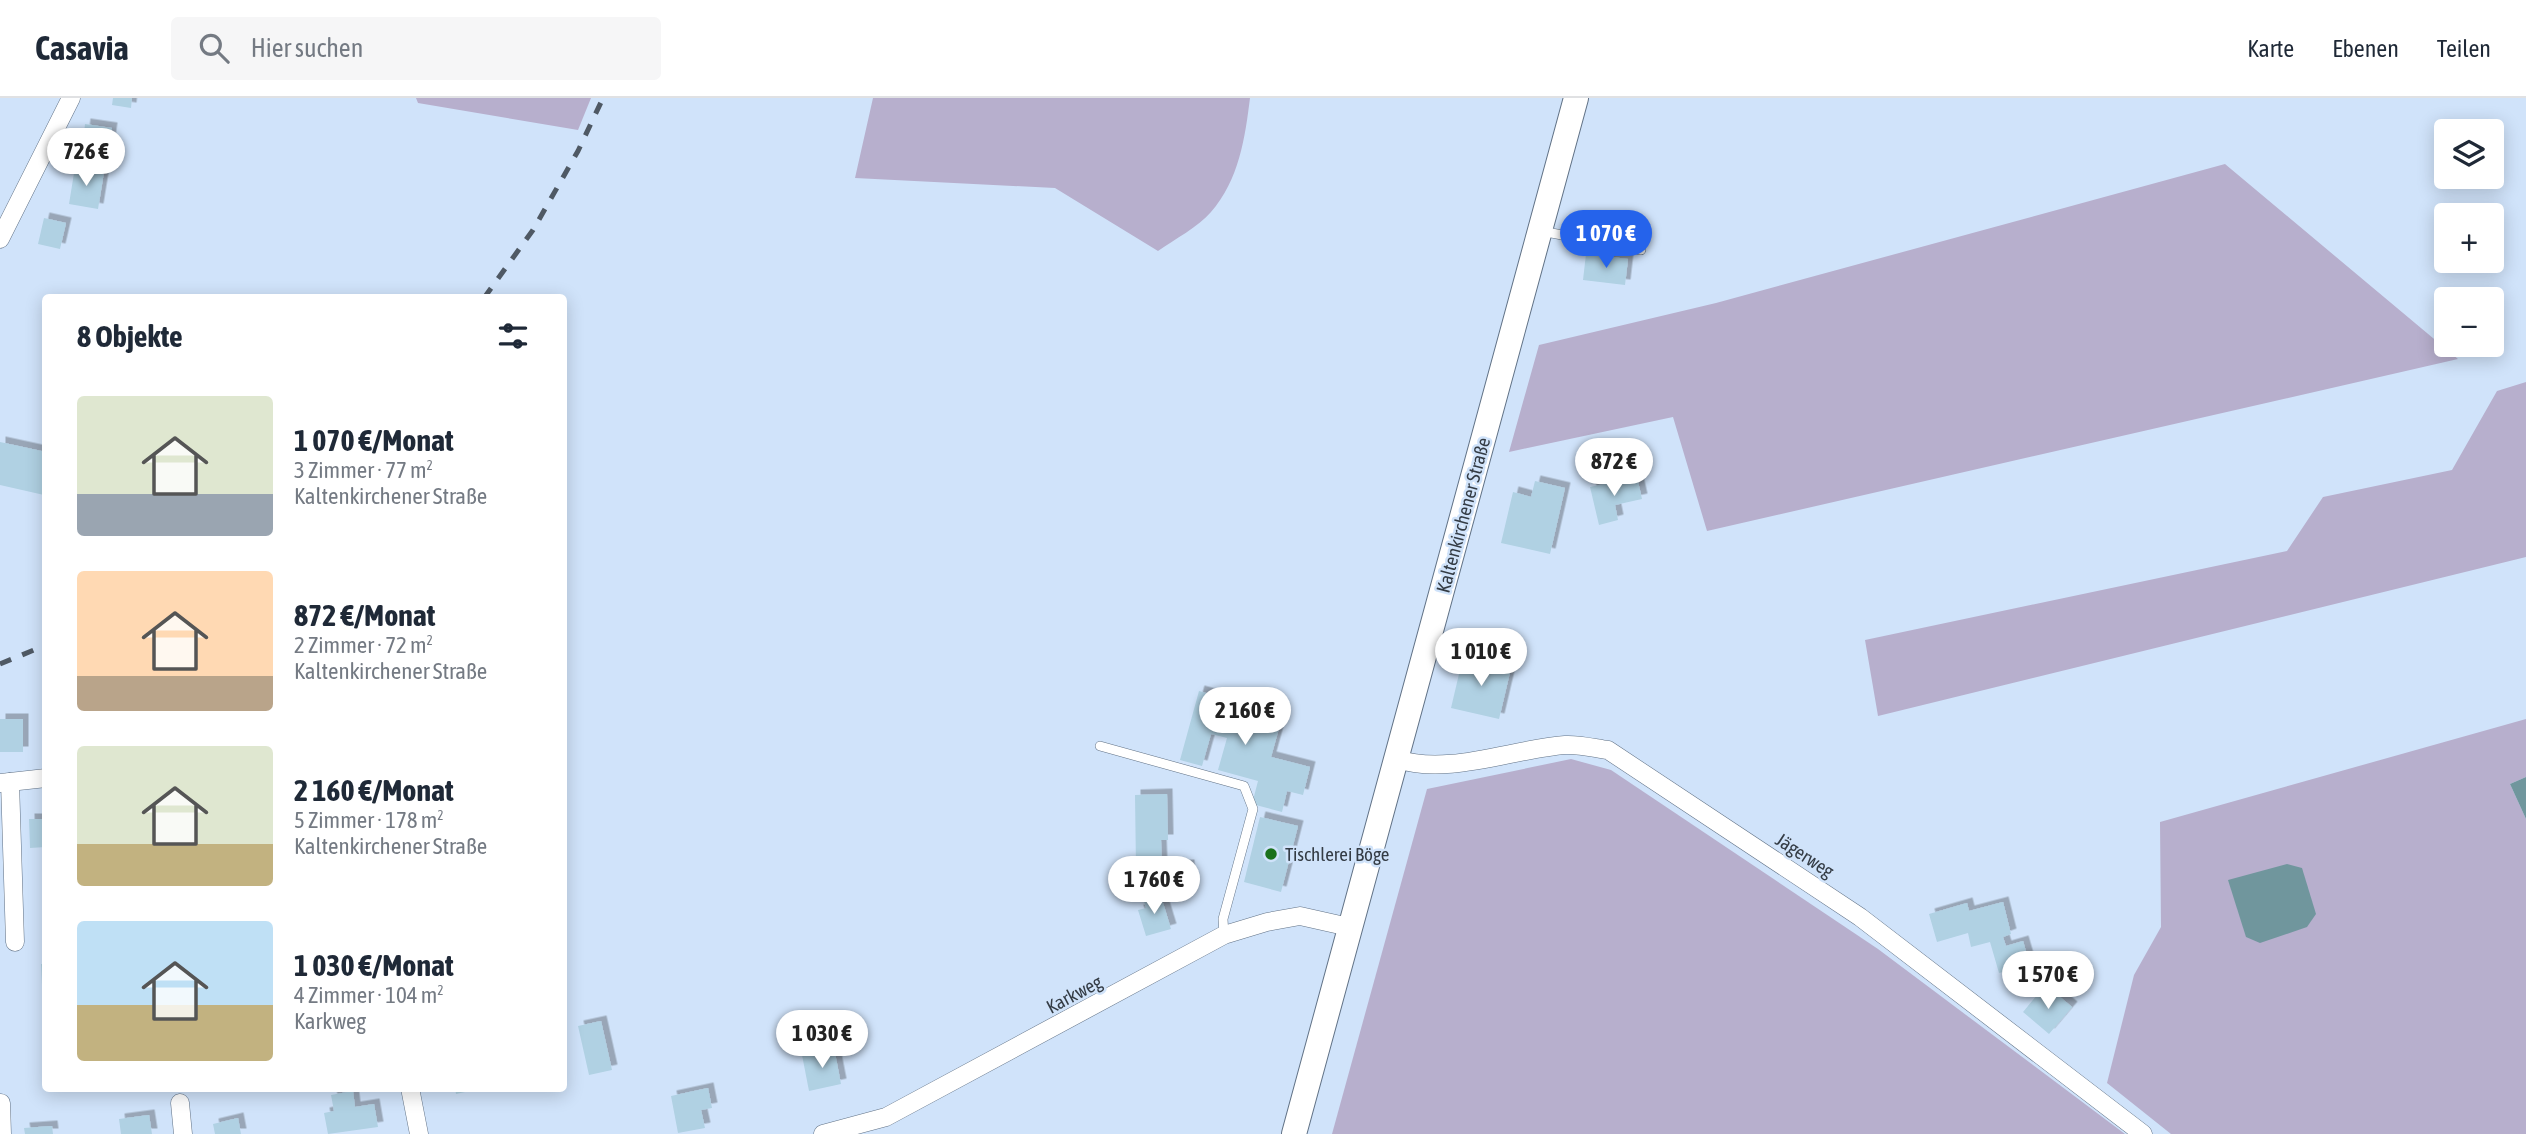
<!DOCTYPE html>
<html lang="de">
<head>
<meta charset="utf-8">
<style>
	:root { --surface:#fff; --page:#f6f6f7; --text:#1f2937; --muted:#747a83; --line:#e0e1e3; --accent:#2563eb }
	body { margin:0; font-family:"Asap Condensed",sans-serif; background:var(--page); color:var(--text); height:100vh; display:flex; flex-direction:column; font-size:26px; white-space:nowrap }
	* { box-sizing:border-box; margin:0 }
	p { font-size:23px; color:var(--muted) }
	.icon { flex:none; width:38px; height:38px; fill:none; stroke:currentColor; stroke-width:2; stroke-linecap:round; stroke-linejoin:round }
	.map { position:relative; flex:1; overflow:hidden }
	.side { position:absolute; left:42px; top:196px; width:525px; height:798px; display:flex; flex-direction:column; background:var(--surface); border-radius:7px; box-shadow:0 4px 18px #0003 }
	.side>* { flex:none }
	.buttons { position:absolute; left:2434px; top:21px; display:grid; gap:14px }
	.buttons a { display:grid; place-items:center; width:70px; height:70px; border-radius:7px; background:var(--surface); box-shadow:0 4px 18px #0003; font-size:35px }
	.price { position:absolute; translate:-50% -60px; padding:0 16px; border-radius:24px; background:#fff; color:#222; font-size:23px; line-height:46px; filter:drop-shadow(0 2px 4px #0008) }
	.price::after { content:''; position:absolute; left:50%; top:42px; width:21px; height:16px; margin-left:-10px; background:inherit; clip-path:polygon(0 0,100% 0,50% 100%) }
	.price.active { background:var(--accent); color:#fff }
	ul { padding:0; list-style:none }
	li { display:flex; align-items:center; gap:21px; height:175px; padding:0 35px }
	li span { display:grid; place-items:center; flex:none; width:196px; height:140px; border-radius:7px; color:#555 }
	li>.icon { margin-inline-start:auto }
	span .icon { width:84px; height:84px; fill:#fffc; stroke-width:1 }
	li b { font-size:30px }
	h2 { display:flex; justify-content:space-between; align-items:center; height:84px; padding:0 35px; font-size:30px }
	header { display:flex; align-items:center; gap:42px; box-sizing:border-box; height:98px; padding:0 35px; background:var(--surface); border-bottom:2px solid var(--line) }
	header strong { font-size:33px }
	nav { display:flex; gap:38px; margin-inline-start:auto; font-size:24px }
	.search { width:490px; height:63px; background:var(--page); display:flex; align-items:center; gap:18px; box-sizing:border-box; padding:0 24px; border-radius:7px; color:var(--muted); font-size:26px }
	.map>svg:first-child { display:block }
</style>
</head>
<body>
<header>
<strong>Casavia</strong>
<div class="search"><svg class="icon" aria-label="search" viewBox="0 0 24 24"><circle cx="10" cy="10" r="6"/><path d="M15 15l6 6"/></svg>Hier suchen</div>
<nav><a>Karte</a><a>Ebenen</a><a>Teilen</a></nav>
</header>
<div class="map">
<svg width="2526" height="1036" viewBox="0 0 2526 1036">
	<defs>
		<filter id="shadow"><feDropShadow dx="5.5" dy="-5.5" stdDeviation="0" flood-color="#0004"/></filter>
	</defs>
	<rect width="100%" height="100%" fill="#d0e3fa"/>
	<!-- green -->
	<g fill="#b7afcd">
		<path d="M416,0H591L578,32L418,5Z"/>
		<path d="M873,0H1250C1245,40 1239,82 1211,114C1198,129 1175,141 1158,153L1055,90L855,80Z"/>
		<path d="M2225,66L2458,261L1707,433L1673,319L1509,354L1539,247L1716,205Z"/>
		<path d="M2526,284V459L1878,618L1865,542L2287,453L2323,399L2452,372L2497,293Z"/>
		<path d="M2526,621V679L2510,686L2526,721V1036H2171L2107,985L2134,877L2161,829L2160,724Z"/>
		<path d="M1571,661L1611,672L1878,851L2125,1036H1332L1427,691Z"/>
	</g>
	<!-- water -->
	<g fill="#70969d">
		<path d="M2526,679V721L2510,686Z"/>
		<path d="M2287,766L2302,770L2316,816L2307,829L2260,845L2246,839L2228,782Z"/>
	</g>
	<!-- building -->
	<g fill="#b0d1e3" filter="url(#shadow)">
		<path d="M113,0H132L131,10L112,7Z"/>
		<path d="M85,26L112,30L108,57L82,54Z"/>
		<path d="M75,69L104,74L98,111L69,106Z"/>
		<path d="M44,120L66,125L60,151L38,146Z"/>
		<path d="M1586,156L1628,161L1625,187L1583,182Z"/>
		<path d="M0,344L46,354L44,397L0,387Z"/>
		<path d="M1637,379L1642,401L1615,407L1618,422L1599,427L1590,389Z"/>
		<path d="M1535,383L1565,390L1550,456L1501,445L1513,394L1531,399Z"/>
		<path d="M1463,559L1511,570L1499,621L1451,610Z"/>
		<path d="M1199,593L1283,616L1271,659L1310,669L1303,697L1287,693L1282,714L1252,706L1258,683L1218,672L1227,640L1211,636L1202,668L1180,662Z"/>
		<rect x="0" y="621" width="23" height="33"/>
		<path d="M1167,696L1168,742H1161L1162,770L1136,771L1135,697Z"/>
		<path d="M1260,719L1298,728L1281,794L1244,784Z"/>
		<path d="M29,721H46V749L30,750Z"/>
		<path d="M1189,767L1190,782L1166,783L1165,768Z"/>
		<path d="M1160,795L1171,831L1146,838L1138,812L1146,810L1143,800Z"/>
		<path d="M2003,804L2011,836L2003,839L2006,848L2023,843L2030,867L1999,875L1990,844L1971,849L1968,835L1937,844L1929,816L1967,805L1969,813Z"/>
		<path d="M41,866H46V909H43Z"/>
		<path d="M2054,894L2072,909L2049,936L2023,914L2038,896L2047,903Z"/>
		<path d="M601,923L612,972L589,977L578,928Z"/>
		<path d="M834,950L841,986L809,993L802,957Z"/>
		<path d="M42,951H46V978H43Z"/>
		<path d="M455,990H474V992L456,996Z"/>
		<path d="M708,990L712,1010L701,1012L705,1030L678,1035L671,998Z"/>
		<path d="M353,993L355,1009L374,1006L378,1029L328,1036L324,1015L334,1013L331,997Z"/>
		<path d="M149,1017L152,1036H121L119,1021Z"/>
		<path d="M238,1020L241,1036H215L213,1026Z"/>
		<path d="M52,1028L53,1036H25L24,1030Z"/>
	</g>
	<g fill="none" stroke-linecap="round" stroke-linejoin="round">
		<defs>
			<g id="service">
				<path d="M1541,133L1641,152"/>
				<path d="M1100,648L1244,688L1253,711L1223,821L1224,837"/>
			</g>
			<g id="minor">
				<path d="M0,141L71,0"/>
				<path d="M1397,661C1448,678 1512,651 1565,647C1578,646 1594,650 1608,652L1860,819L2143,1036"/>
				<path d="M10,684L15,844"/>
				<path d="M0,685L46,680"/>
				<path d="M410,990L419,1036"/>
				<path d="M1,1005L2,1036"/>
				<path d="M180,1005L183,1036"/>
				<path d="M823,1036L886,1019L1224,837L1267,824L1300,818L1349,829"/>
			</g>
			<path id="secondary" d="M1294,1036L1576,0"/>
		</defs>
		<!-- service casing -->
		<use href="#service" stroke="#617286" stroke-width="10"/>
		<!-- minor casing -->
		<use href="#minor" stroke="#617286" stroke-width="19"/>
		<!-- secondary casing -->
		<use href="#secondary" stroke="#617286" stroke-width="26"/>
		<!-- service -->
		<use href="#service" stroke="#fff" stroke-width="9"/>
		<!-- minor -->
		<use href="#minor" stroke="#fff" stroke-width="18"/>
		<!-- secondary -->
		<use href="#secondary" stroke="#fff" stroke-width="24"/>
		<!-- rail -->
		<g stroke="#4f5964" stroke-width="5" stroke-dasharray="12 12" stroke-linecap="butt">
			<path d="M484,200L533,132L578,53L603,0"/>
			<path d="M0,566L46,547"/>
		</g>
	</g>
	<!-- markers -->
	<circle fill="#1a711b" stroke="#d0e3fa" stroke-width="2.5" cx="1271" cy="756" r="7"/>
	<g text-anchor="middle" stroke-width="5" stroke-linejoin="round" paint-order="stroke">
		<!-- street labels -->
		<g font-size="19" fill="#343c45" stroke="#d0e3fa">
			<text transform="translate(1463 417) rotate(-75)" y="7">Kaltenkirchener Straße</text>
			<text transform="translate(1805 757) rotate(33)" y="7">Jägerweg</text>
			<text transform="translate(1074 896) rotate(-28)" y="7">Karkweg</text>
		</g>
		<!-- poi labels -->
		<g font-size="19" fill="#343c45" stroke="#d0e3fa" text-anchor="start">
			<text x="1285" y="763">Tischlerei Böge</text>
		</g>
	</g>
</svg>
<div class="buttons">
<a><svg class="icon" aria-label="layers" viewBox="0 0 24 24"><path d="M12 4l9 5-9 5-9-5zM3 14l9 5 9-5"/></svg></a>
<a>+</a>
<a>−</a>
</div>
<b class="price" style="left:86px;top:90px">726 €</b>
<b class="price active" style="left:1606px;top:172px">1 070 €</b>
<b class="price" style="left:1614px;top:400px">872 €</b>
<b class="price" style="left:1481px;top:590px">1 010 €</b>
<b class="price" style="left:1245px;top:649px">2 160 €</b>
<b class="price" style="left:1154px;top:818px">1 760 €</b>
<b class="price" style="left:2048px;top:913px">1 570 €</b>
<b class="price" style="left:822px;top:972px">1 030 €</b>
<section class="side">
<h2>8 Objekte<svg class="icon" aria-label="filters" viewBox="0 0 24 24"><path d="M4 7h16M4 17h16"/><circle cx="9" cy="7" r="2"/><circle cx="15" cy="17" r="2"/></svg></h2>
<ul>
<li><span style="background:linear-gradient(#dfe7d0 70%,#9aa5b1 0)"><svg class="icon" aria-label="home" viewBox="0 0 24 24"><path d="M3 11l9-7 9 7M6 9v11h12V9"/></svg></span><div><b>1 070 €/Monat</b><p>3 Zimmer · 77 m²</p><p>Kaltenkirchener Straße</p></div></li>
<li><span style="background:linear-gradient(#ffd9b3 75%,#b9a48a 0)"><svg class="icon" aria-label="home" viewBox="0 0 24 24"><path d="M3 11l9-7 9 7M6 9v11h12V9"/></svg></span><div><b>872 €/Monat</b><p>2 Zimmer · 72 m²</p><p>Kaltenkirchener Straße</p></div></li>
<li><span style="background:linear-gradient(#dfe7d0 70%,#c2b280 0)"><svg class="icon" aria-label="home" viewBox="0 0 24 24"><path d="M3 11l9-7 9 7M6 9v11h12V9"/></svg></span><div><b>2 160 €/Monat</b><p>5 Zimmer · 178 m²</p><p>Kaltenkirchener Straße</p></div></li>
<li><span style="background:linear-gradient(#bfe0f5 60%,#c2b280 0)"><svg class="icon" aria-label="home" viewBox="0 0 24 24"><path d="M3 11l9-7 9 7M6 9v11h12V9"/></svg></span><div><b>1 030 €/Monat</b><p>4 Zimmer · 104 m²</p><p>Karkweg</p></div></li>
</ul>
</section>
</div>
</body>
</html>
